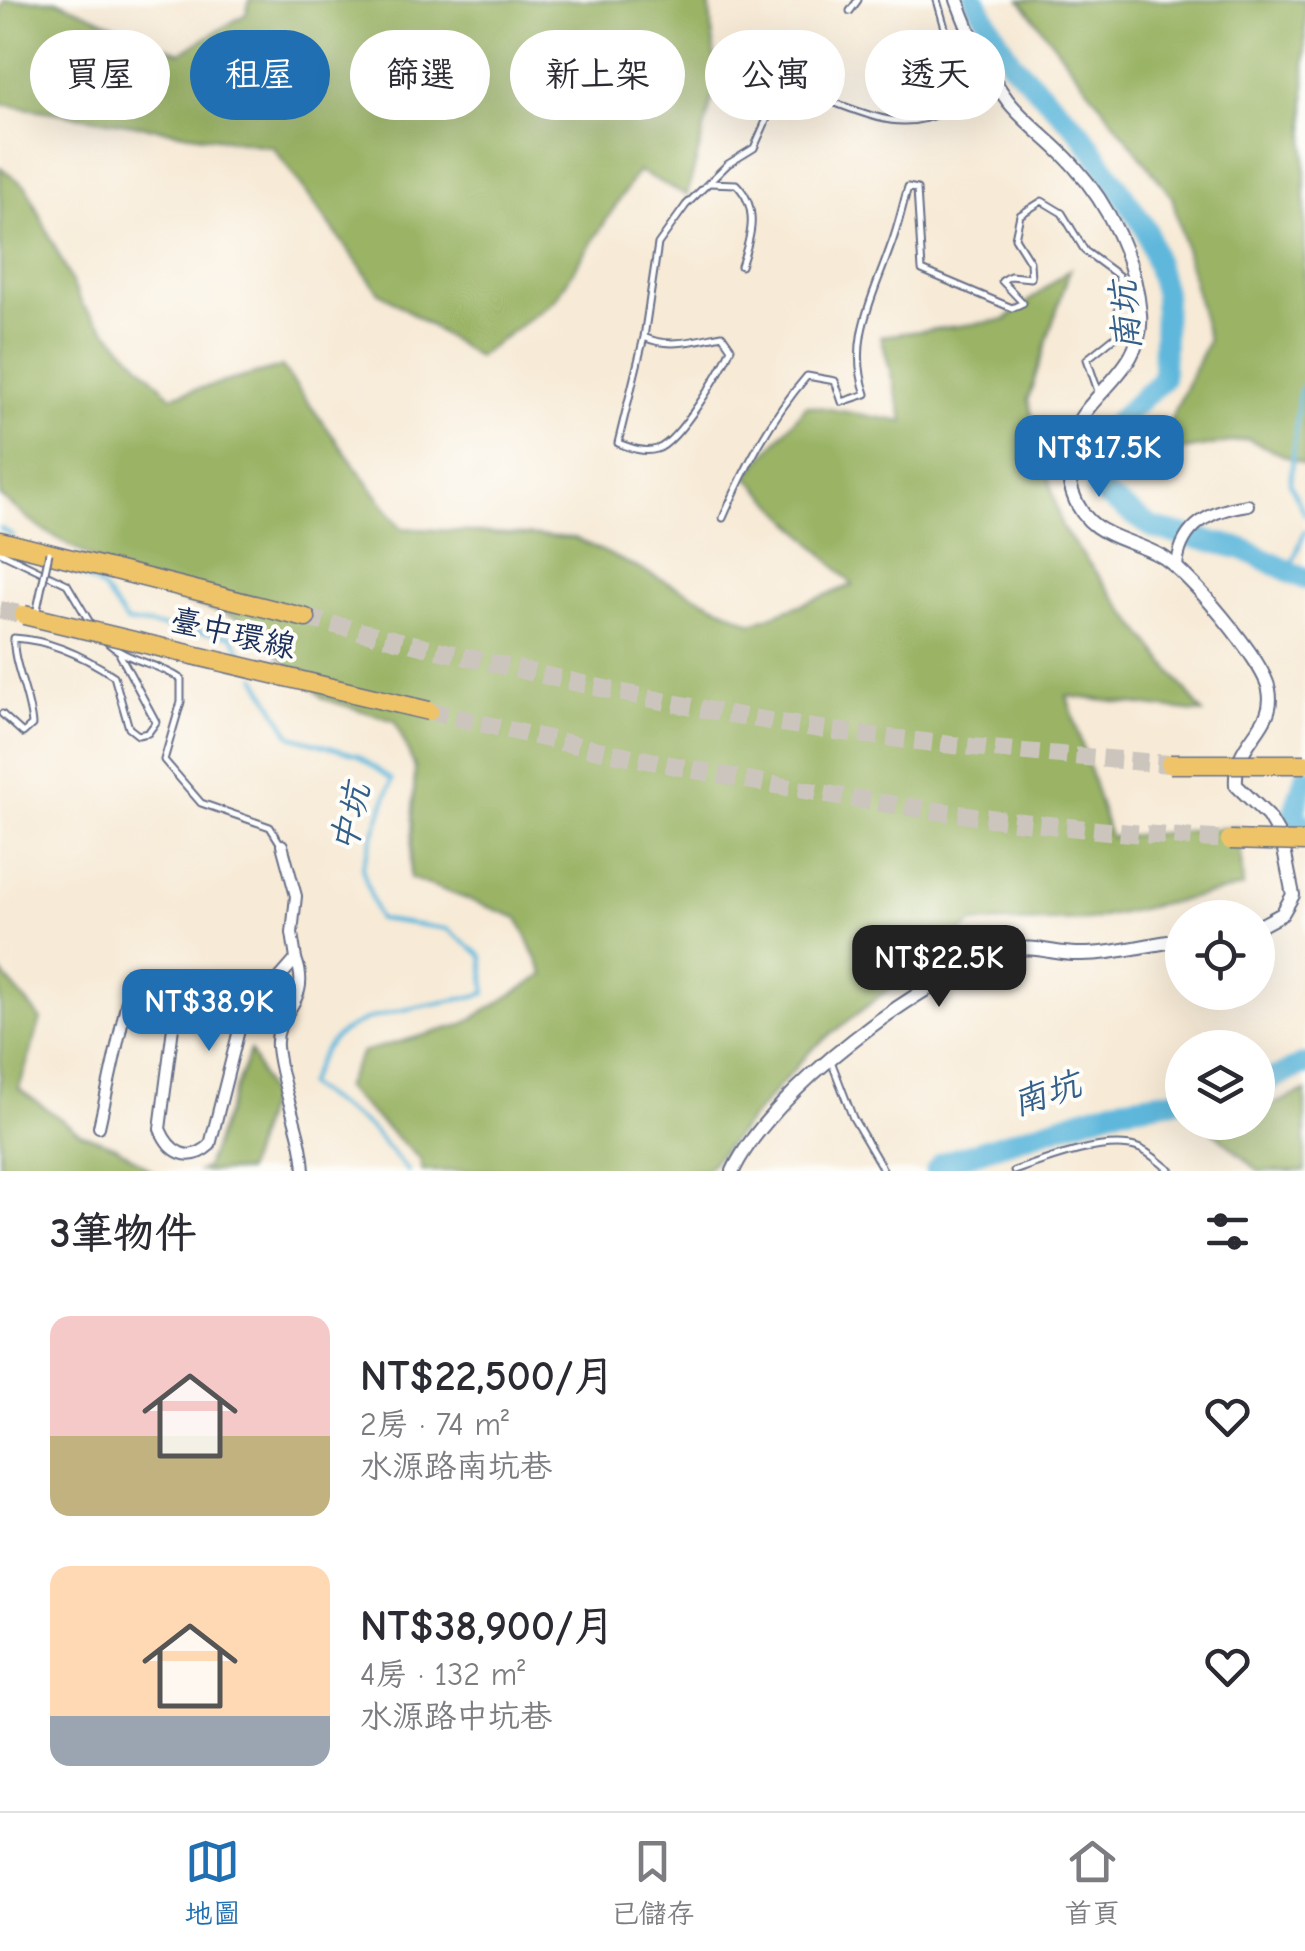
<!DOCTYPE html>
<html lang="zh-TW">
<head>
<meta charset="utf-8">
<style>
	:root { --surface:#fff; --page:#f2f2f3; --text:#2b2b33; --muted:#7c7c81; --line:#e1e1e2; --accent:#1f6fb2 }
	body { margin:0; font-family:"Comic Neue","LXGW WenKai TC",sans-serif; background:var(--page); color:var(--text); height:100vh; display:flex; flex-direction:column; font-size:38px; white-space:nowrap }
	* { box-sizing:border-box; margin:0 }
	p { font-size:32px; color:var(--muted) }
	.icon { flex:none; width:55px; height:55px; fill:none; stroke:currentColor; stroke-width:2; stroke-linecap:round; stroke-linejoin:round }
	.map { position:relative; height:1171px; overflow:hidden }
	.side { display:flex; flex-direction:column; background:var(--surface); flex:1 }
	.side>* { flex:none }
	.hud { position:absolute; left:30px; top:30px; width:1245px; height:90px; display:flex; gap:20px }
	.controls { position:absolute; left:1165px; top:900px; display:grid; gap:20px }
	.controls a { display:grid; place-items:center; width:110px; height:110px; border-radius:50%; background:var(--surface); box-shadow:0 10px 40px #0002; font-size:50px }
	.price { position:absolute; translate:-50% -85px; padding:0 22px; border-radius:20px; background:var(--accent); color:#fff; font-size:32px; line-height:65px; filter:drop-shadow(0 2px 5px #0008) }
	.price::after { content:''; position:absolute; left:50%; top:60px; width:30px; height:22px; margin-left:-15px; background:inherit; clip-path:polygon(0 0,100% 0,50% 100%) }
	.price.on { background:#222; color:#fff }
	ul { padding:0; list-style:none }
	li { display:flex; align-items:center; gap:30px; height:250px; padding:0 50px }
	li span { display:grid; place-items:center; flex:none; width:280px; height:200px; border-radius:20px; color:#555 }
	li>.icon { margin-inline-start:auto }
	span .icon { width:120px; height:120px; fill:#fffc; stroke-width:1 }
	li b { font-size:42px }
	h2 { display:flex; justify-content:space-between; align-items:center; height:120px; padding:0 50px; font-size:42px }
	.pill { padding:0 35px; border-radius:45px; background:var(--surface); box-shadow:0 10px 40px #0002; font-size:35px; line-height:90px }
	.pill.on { background:var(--accent); color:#fff }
	.menu { display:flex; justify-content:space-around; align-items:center; height:140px; border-top:2px solid var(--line); background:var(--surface); font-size:28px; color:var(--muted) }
	.menu a { display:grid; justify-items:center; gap:5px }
	.menu .on { color:var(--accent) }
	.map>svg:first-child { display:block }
</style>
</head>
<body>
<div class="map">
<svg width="1305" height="1171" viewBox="0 0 1305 1171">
	<rect width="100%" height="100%" fill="#fdfcf7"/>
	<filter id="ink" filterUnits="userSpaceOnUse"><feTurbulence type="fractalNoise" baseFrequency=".01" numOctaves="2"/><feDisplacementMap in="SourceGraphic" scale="20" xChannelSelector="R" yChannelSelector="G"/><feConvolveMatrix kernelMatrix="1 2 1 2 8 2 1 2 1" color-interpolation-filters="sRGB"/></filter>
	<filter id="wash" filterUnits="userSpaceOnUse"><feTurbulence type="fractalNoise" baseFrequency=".0048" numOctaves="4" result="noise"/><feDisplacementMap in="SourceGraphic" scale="40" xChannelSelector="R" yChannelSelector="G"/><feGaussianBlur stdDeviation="2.25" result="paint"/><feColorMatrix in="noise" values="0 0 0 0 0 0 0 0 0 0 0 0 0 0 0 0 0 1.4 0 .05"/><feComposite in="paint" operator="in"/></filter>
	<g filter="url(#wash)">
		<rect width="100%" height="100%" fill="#f7ead6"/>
		<!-- forest -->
		<g fill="#9ab365" stroke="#5a7162" stroke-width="2.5">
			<path d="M4,0H56L180,53L246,14L250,0H709L717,81L687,195L638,171L554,301L477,357L378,291L273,147L0,104V12Z"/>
			<path d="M1020,0H1305V465L1248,439L1154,455L1208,340L1172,197Z"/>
			<path d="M0,167L26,186L83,306L171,396L282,367L401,528L575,538L752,623L853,585L747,476L807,405L904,422L881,336L1005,320L1070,269L1028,399L1062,528L1203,713L1067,696L1110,837L1239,827L1243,887L1089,920L973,923L811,1050L705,1171H422L420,1159L344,1088L362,1052L462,1025L544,975L518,918L410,878L415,768L395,721L324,699L241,619L145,589L40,528L0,496Z"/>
			<path d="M0,971L41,1019L19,1089L80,1133L116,1146L152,1171H0Z"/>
			<path d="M250,1050L270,1097L246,1171H199L206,1167Z"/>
			<path d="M1305,1091V1171H1259L1212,1131L1232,1123L1258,1122V1111Z"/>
		</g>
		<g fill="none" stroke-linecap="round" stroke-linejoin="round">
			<!-- stream -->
			<g stroke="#5fb8dc" stroke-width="4">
				<path d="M1305,381L1299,394L1290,484L1305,514"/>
				<path d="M0,528L13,536"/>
				<path d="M65,566L102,588L126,622L232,636L246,660"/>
				<path d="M1289,571L1305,531"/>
				<path d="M256,677L291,736L357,755L392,780L362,868L378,919L447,929L482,956L486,993C440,1007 362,1007 330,1043C320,1053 314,1072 307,1085L369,1127L408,1171"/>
			</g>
			<!-- river -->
			<g stroke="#5fb8dc" stroke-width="22">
				<path d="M975,0L1011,62L1081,133L1146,229L1165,295L1163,379L1099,439L1097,490L1153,528L1243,549L1305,579"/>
				<path d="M1305,777L1294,812L1305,830"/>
				<path d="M1258,1085L1305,1064"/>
				<path d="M936,1171L942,1163L1113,1109L1182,1099"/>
			</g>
		</g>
	</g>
	<g filter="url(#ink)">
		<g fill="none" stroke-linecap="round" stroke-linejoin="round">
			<!-- motorway-tunnel -->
			<g stroke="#cbc5be" stroke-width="18" stroke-dasharray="18 9" stroke-linecap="butt">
				<path d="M0,610L24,615"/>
				<path d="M306,618C468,657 629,699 794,725C919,744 1044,754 1170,764"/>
				<path d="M429,711C693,775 958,825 1230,840"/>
			</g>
			<defs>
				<g id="service">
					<path d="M850,11L858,0"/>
					<path d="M709,183L736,184C760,208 751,237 741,266"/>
					<path d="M644,337C669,349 696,340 722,335L731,348C722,370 679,442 657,449C643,453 631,448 618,443L644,337L658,244L686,205L728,164L754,148L774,103L786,90C841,95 888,141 943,111L938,92L925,89L904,71L947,35L937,0"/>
					<path d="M723,518C745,467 770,419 807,376L835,381L842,402L866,394C847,342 873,297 890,248C898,228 902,207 908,187L917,189L922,270L1012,308L1023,303L1002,281L1010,276L1031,278L1030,262L1015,238L1020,215L1042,201L1062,213L1085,251L1119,276L1117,335L1087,359L1098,391"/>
					<path d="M0,552L67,584L92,626"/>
					<path d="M106,641C127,662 156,662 181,679V702L164,760L201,803L270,827L280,843"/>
					<path d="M2,714L23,733L32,725C30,695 12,662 14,638C50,640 84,656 114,676L129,728L138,735L148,733L156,722L120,655"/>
					<path d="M831,1061L853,1118L884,1171"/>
					<path d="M1014,1171C1045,1160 1106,1137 1138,1148C1150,1152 1161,1164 1171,1171"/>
				</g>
				<g id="minor">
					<path d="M1177,568C1179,526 1211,510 1248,505"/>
					<path d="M296,959C313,1004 274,1011 277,1047C281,1089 302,1129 304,1171"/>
					<path d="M99,1127L128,996L144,985L177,996L160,1129C170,1153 189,1164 210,1145L241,1022L296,959L292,933L296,896L282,845"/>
				</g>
				<g id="tertiary">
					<path d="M957,0C970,36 985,70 1008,101C1027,125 1053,142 1073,165C1110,206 1135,259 1140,314C1147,389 1041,402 1073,494C1088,538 1125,536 1161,556C1187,570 1264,661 1269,690C1277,728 1233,740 1236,785L1268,816L1282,840L1293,895L1282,914L1258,927"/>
					<path d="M733,1171C770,1092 925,974 1008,951C1031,944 1054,954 1077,954C1111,955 1148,944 1182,940"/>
				</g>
				<path id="motorway" d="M0,541L306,618"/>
			</defs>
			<!-- service casing -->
			<use href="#service" stroke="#687088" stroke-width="9"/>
			<!-- minor casing -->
			<use href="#minor" stroke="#687088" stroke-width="14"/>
			<!-- tertiary casing -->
			<use href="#tertiary" stroke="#687088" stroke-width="16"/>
			<!-- motorway casing -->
			<use href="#motorway" stroke="#687088" stroke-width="21"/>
			<!-- service -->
			<use href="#service" stroke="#fff" stroke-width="5"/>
			<!-- minor -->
			<use href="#minor" stroke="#fff" stroke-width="10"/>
			<!-- tertiary -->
			<use href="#tertiary" stroke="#fff" stroke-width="12"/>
			<!-- motorway -->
			<use href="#motorway" stroke="#efc469" stroke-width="18"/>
			<defs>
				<path id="service-bridge" d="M36,614L49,553"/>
				<g id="motorway-bridge">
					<path d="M24,615L429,711"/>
					<path d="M1170,764H1305"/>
					<path d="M1230,840L1305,842"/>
				</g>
			</defs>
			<!-- service-bridge casing -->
			<use href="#service-bridge" stroke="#687088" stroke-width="9" stroke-linecap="butt"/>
			<!-- motorway-bridge casing -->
			<use href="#motorway-bridge" stroke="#687088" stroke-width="21" stroke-linecap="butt"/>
			<!-- service-bridge -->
			<use href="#service-bridge" stroke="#fff" stroke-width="5"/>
			<!-- motorway-bridge -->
			<use href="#motorway-bridge" stroke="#efc469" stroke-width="18"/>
		</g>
	</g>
	<g text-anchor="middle" stroke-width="8" stroke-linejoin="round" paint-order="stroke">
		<!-- street labels -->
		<g font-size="32" fill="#1b2f5e" stroke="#fdfcf7">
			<text transform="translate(233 633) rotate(13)" y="11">臺中環線</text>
		</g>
		<!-- water labels -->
		<g font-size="35" font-style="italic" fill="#335f8a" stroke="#fdfcf7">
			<text transform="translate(1125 316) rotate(-94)" y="12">南坑</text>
			<text transform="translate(350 818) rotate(-77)" y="12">中坑</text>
			<text transform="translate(1046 1093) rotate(-18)" y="12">南坑</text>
		</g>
	</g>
</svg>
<div class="controls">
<a><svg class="icon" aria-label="locate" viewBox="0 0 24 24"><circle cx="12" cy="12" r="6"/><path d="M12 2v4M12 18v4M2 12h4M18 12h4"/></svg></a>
<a><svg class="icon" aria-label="layers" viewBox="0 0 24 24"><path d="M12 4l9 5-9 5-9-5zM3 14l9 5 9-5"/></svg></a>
</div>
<b class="price" style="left:1099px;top:500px">NT$17.5K</b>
<b class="price on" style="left:939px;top:1010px">NT$22.5K</b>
<b class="price" style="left:209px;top:1054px">NT$38.9K</b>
<div class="hud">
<a class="pill">買屋</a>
<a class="pill on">租屋</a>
<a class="pill">篩選</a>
<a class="pill">新上架</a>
<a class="pill">公寓</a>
<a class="pill">透天</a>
</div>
</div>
<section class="side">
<h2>3筆物件<svg class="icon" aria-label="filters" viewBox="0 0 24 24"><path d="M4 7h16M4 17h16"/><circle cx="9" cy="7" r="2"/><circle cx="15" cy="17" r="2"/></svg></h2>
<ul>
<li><span style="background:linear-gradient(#f6c9c9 60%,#c2b280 0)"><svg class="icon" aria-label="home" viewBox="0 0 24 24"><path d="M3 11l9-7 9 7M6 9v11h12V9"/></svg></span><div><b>NT$22,500/月</b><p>2房 · 74 m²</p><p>水源路南坑巷</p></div><svg class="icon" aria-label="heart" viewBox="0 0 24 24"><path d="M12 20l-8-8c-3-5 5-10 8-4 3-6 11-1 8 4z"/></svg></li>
<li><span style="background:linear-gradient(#ffd9b3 75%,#9aa5b1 0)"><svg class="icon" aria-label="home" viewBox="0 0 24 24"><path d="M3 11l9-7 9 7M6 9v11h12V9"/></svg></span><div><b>NT$38,900/月</b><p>4房 · 132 m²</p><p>水源路中坑巷</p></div><svg class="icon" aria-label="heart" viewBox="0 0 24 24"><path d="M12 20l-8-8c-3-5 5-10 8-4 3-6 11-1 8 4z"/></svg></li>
</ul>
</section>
<nav class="menu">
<a class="on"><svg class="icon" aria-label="map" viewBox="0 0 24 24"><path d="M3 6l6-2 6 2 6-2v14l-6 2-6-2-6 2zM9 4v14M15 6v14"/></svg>地圖</a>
<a><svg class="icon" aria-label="saved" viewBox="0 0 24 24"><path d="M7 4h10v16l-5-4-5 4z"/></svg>已儲存</a>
<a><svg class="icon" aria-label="home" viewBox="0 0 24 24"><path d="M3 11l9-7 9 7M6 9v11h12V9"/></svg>首頁</a>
</nav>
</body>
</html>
